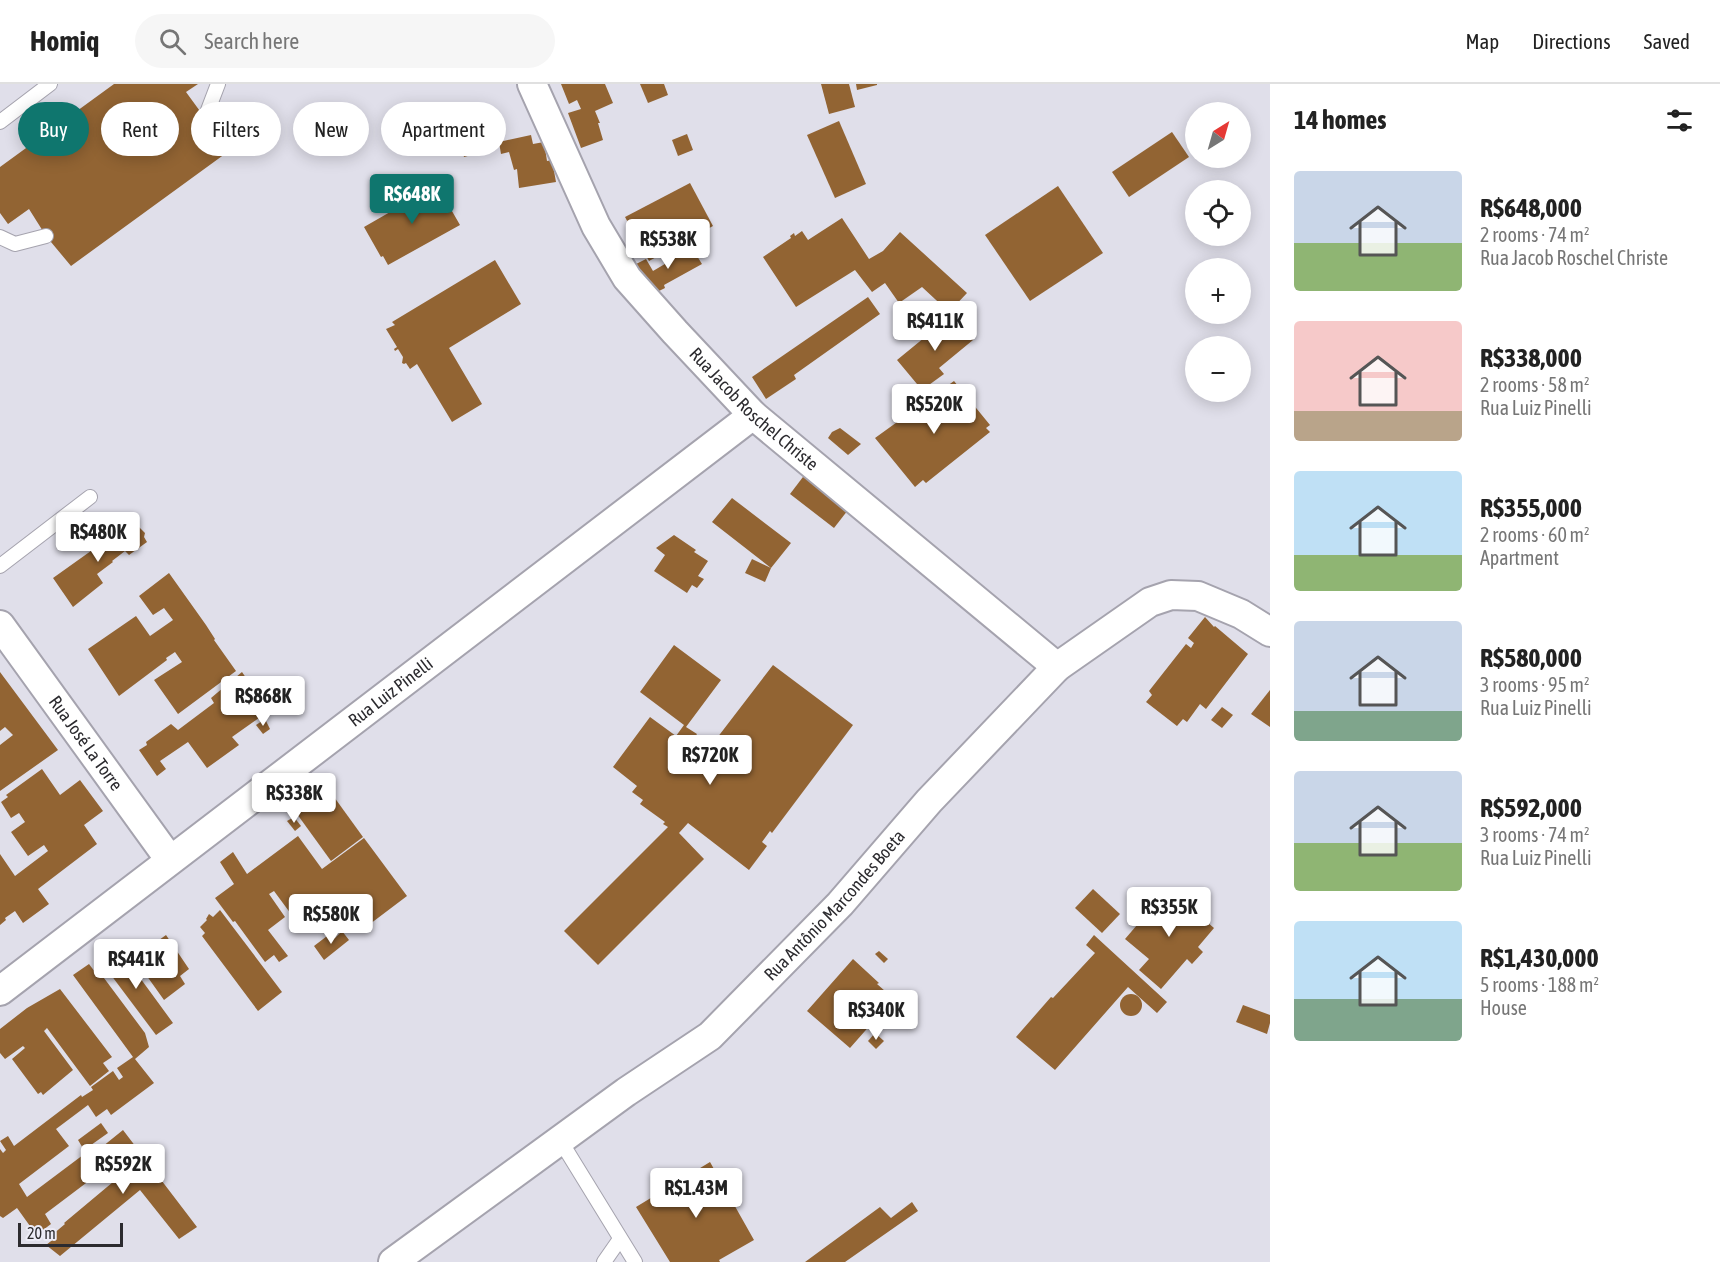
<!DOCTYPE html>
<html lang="en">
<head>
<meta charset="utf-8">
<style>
	:root { --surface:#fff; --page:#f6f6f6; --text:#222; --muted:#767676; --line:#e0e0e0; --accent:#0f766e }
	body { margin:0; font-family:"Asap Condensed",sans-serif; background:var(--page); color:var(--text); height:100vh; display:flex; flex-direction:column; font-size:22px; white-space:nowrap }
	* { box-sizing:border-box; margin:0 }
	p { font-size:20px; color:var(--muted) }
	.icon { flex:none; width:33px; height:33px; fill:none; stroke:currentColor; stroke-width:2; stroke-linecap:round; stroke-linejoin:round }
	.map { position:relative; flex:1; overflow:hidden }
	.side { display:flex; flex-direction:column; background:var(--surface); width:450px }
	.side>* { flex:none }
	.guide { position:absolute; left:18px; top:18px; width:570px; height:54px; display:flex; gap:12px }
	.needle { width:39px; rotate:37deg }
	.tools { position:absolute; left:1185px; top:18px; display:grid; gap:12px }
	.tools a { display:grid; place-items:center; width:66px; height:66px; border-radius:50%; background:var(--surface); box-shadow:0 3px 15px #0003; font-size:30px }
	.scale { position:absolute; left:18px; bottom:15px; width:105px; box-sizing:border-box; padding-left:6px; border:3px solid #2c2b2f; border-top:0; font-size:16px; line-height:21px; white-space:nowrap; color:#2c2b2f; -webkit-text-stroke:4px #edecf7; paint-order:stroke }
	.price { position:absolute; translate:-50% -51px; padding:0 14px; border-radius:6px; background:#fff; color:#222; font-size:20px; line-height:39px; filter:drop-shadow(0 2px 3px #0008) }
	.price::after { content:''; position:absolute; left:50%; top:36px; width:18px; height:14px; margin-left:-9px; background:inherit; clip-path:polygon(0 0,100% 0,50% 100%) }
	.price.on { background:var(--accent); color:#fff }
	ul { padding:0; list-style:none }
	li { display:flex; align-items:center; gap:18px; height:150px; padding:0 24px }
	li span { display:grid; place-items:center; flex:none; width:168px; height:120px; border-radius:6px; color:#555 }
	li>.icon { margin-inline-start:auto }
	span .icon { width:72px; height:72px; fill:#fffc; stroke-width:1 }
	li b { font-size:26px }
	h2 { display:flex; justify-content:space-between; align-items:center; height:72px; padding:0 24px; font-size:26px }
	.chip { padding:0 21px; border-radius:27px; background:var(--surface); box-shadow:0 3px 15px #0003; font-size:21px; line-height:54px }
	.chip.on { background:var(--accent); color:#fff }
	header { display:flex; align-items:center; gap:36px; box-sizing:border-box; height:84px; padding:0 30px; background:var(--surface); border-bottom:2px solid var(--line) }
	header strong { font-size:28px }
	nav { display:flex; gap:33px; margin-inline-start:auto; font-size:21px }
	.search { width:420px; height:54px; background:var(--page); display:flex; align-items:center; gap:15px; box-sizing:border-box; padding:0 21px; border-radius:33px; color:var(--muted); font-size:22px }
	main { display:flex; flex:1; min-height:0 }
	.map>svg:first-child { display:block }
</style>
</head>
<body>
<header>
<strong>Homiq</strong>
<div class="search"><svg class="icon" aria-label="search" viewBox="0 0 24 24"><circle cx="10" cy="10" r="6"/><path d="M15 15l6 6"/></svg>Search here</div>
<nav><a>Map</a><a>Directions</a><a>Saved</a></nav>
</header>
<main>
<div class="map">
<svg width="1270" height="1178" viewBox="0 0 1270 1178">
	<rect width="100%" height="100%" fill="#e0dfea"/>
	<!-- building -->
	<g fill="#926433">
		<path d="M114,0H198L186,8L229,67L71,182L46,152L29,125L8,140L0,129V83Z"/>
		<path d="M561,0H605L613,19L595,27L600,39H598L603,56L581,64L568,29L581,25L577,16L569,20Z"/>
		<path d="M640,0H664L668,11L648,19Z"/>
		<path d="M821,0H849L855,23L829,30Z"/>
		<path d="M856,0H877V1L857,6Z"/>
		<path d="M839,37L866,100L835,114L807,51Z"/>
		<path d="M489,40L497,64L464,73L460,58L472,55L469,45Z"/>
		<path d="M1172,48L1189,73L1129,113L1112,88Z"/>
		<path d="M687,50L693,66L678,72L672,56Z"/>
		<path d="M531,51L533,60L544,58L547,77L552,76L556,98L519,104L517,85L514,86L509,68L501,70L499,58Z"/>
		<path d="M690,99L713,142L649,177L625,133Z"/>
		<path d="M437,101L460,141L388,181L383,172L381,173L364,143Z"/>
		<path d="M1058,102L1103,169L1030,217L985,151Z"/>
		<path d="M842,134L869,175L883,167L900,148L967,209L949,228L922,203L899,219L885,199L872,208L855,186L796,223L763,173L791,154L790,152L794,149L795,152L802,147L808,156Z"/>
		<path d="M692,164L702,180L664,201L665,204L655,209L634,181L646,175L653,187Z"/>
		<path d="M495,176L521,220L449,264L482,320L452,338L417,280L410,285L406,279L404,280L402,279L403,273L398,265L395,267L394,265L397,263L386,245L395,241L392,238Z"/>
		<path d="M868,213L880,230L794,291L796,295L766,315L752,293Z"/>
		<path d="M952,231L973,256L939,284L944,290L922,306L897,276Z"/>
		<path d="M954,297L990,341L986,344L990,348L926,399L923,396L915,403L875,354Z"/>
		<path d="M840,344L861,360L848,371L828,354L832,348Z"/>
		<path d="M806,389L848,426L834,444L790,410Z"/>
		<path d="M732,414L791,459L771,484L765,498L745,489L752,475L771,484L712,438Z"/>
		<path d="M133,437L145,449L144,453L147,458L129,471L125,467L112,477L113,478L97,490L103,499L73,523L53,494Z"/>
		<path d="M674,451L696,466L694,468L708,477L698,492L704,495L697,504L692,501L687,509L654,487L665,471L656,464Z"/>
		<path d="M169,489L206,541L215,555L214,556L236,587L178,630L154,596L182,578L175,568L166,574L167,576L119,612L88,565L136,532L150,552L173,536L164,524L153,531L139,512Z"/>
		<path d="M1205,533L1214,543L1215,542L1248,570L1206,625L1200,620L1187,638L1183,635L1177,642L1146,618L1152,611L1149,607L1186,560L1191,564L1194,559L1188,554Z"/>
		<path d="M674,561L721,596L686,643L697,650L686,667L679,672L694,684L773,581L853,641L772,749L770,747L762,758L767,762L749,786L688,739L679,749L704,775L598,881L564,847L668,743L663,740L665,738L640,720L643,716L632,708L637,702L613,683L650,633L676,652L684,641L640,608Z"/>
		<path d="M0,588L58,666L0,707V661L13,651L5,643L0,647Z"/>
		<path d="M242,588L255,607L249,611L263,631L232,653L239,661L207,684L188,658L160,677L166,685L157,692L139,666L147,661L146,658L171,640L178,646L214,619L211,614Z"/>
		<path d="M1270,606V643L1251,630Z"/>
		<path d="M1222,623L1233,631L1222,644L1211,636Z"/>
		<path d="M265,635L270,645L263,650L256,641Z"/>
		<path d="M42,685L60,711L80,696L103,727L84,741L97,760L38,805L49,820L23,839L15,827L5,834L6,836L0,841V770L15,792L48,767L44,761L28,772L11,748L25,738L19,729L11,734L1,718L8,713L6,711Z"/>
		<path d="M329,706L363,753L331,777L297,730Z"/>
		<path d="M294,733L301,742L295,747L287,737Z"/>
		<path d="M298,752L322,785L364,754L407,812L366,843L347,818L305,849L274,807L269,810L285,833L268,846L288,872L279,878L274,871L265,878L235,837L233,838L215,814L234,800L220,778L233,768L247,790Z"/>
		<path d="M1093,805L1120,830L1102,849L1075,824Z"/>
		<path d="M1168,805L1214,844L1198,863L1203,868L1192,880L1187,875L1161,905L1139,886L1149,875L1125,855Z"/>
		<path d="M220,826L282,908L258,927L202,852L205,849L200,843L207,836L206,835L209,830L213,833Z"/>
		<path d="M342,847L349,856L324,876L314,862L331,849L335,854Z"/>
		<path d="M166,851L189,885L180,892L185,900L164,916L134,874Z"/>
		<path d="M1094,851L1167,918L1157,929L1128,903L1055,986L1016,953L1051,913L1053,914L1095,869L1086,861Z"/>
		<path d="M116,861L173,939L156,951L105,883L108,881L101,871Z"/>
		<path d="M879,867L888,875L884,879L875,870Z"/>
		<path d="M853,875L879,899L877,900L885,907L879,913L887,922L850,964L807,927Z"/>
		<path d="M89,880L95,888L98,886L145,949L149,963L135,975L154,999L111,1031L107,1025L96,1033L88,1021L56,1045L69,1062L19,1100L27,1113L83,1071L98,1090L45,1130L51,1140L43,1146L41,1144L35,1149L17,1124L3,1134L0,1132V1065L3,1069L6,1066L0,1057L8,1052L14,1062L81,1011L82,1013L93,1006L91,1003L113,987L119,996L123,993L117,984L133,973L73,891Z"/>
		<path d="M60,905L112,973L103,979L109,987L90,1002L47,944L44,947L73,986L43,1011L41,1008L38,1010L12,975L25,964L23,962L5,975L0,969V945L27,924Z"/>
		<circle cx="1131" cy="921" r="11"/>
		<path d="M1243,921L1270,931V939L1267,950L1236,938Z"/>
		<path d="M875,949L884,957L876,965L868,957Z"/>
		<path d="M101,1039L108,1049L84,1066L78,1056Z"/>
		<path d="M123,1046L197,1143L179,1155L140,1106L60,1172L46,1161L55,1154L52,1151L65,1140L64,1139L113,1098L92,1071Z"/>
		<path d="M710,1078L754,1156L719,1176L720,1178H670L636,1123Z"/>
		<path d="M912,1118L918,1127L845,1178H805L880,1123L891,1134Z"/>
	</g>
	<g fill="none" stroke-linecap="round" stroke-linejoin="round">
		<defs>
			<g id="lane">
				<path d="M205,34L218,0"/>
				<path d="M0,38L50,0"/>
				<path d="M0,153L15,160L46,152"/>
				<path d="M0,482L90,413"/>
				<path d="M560,1056L635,1178"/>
				<path d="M604,1178L620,1155"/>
			</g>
			<g id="street">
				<path id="s1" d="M532,0L596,142L627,194L675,248L753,331L1057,583"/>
				<path id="s2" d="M0,541L170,776"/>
				<path id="s3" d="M0,907L753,331"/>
				<path id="s4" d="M393,1178L626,1008L710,952L840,820L929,717L1057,583L1150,518L1171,511L1198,512L1241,530L1270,548"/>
			</g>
		</defs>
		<!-- lane casing -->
		<use href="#lane" stroke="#a5a3ae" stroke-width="16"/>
		<!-- street casing -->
		<use href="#street" stroke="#a5a3ae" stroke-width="32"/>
		<!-- lane -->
		<use href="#lane" stroke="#fff" stroke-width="14"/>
		<!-- street -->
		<use href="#street" stroke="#fff" stroke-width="28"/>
	</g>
	<g text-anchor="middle" stroke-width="6" stroke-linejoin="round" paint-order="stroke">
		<!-- street labels -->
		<g font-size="18" fill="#2c2b2f" stroke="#edecf7">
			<text dy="6" stroke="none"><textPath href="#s1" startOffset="399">Rua Jacob Roschel Christe</textPath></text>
			<text dy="6" stroke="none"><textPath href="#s3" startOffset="492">Rua Luiz Pinelli</textPath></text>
			<text dy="6" stroke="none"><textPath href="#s2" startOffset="146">Rua José La Torre</textPath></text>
			<text dy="6" stroke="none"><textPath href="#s4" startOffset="570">Rua Antônio Marcondes Boeta</textPath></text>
		</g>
	</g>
</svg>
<div class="tools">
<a><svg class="needle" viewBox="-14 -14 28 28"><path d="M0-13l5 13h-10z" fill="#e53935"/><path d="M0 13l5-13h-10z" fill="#767676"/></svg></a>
<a><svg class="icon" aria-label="locate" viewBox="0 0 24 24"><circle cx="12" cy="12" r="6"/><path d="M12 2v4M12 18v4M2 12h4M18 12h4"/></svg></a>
<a>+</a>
<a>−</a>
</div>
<div class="scale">20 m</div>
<b class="price on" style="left:412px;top:141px">R$648K</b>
<b class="price" style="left:668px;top:186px">R$538K</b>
<b class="price" style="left:935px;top:268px">R$411K</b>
<b class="price" style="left:934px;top:351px">R$520K</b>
<b class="price" style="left:98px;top:479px">R$480K</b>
<b class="price" style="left:263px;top:643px">R$868K</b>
<b class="price" style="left:710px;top:702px">R$720K</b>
<b class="price" style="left:294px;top:740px">R$338K</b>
<b class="price" style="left:1169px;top:854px">R$355K</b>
<b class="price" style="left:331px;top:861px">R$580K</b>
<b class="price" style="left:136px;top:906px">R$441K</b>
<b class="price" style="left:876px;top:957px">R$340K</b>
<b class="price" style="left:123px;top:1111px">R$592K</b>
<b class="price" style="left:696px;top:1135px">R$1.43M</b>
<div class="guide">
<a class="chip on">Buy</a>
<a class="chip">Rent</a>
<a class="chip">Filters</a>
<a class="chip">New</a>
<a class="chip">Apartment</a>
</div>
</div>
<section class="side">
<h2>14 homes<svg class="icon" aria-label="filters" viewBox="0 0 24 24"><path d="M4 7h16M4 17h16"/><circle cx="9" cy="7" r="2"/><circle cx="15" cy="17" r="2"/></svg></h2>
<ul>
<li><span style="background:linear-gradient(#c9d6e8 60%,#8fb573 0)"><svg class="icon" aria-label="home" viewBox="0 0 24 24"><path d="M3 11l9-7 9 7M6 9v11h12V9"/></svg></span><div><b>R$648,000</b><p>2 rooms · 74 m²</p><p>Rua Jacob Roschel Christe</p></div></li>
<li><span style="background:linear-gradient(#f6c9c9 75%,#b9a48a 0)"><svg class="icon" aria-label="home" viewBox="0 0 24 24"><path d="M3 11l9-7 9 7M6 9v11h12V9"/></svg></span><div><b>R$338,000</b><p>2 rooms · 58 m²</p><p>Rua Luiz Pinelli</p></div></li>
<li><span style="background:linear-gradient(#bfe0f5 70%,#8fb573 0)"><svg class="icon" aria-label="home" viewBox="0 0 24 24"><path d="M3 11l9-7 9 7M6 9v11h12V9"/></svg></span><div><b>R$355,000</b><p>2 rooms · 60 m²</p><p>Apartment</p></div></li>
<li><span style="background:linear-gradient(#c9d6e8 75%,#7fa58c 0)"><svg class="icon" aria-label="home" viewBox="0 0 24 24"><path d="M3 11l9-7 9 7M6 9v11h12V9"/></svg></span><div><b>R$580,000</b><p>3 rooms · 95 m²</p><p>Rua Luiz Pinelli</p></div></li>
<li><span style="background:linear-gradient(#c9d6e8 60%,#8fb573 0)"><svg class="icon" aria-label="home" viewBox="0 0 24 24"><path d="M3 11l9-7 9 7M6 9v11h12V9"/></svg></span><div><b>R$592,000</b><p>3 rooms · 74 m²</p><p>Rua Luiz Pinelli</p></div></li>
<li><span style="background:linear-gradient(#bfe0f5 65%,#7fa58c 0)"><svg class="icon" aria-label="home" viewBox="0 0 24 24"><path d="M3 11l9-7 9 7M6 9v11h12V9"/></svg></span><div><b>R$1,430,000</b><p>5 rooms · 188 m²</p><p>House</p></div></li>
</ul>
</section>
</main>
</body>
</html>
